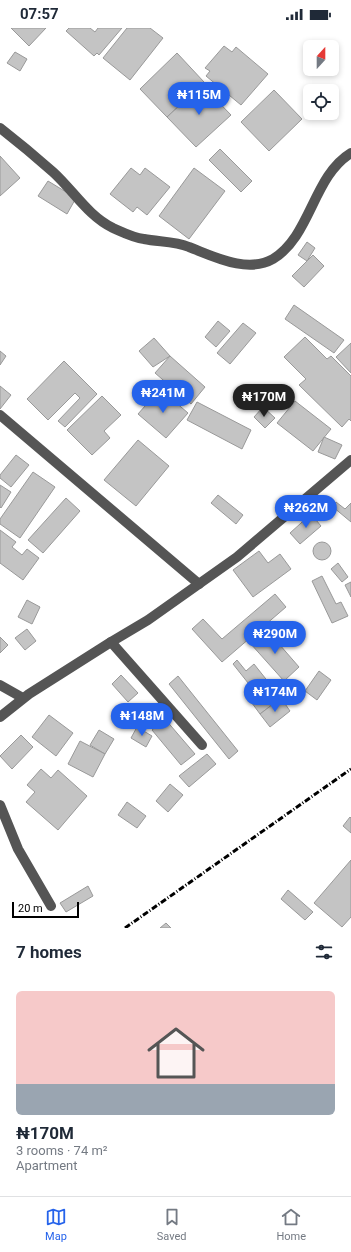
<!DOCTYPE html>
<html lang="en">
<head>
<meta charset="utf-8">
<style>
	:root { --surface:#fff; --page:#f6f6f7; --text:#1f2937; --muted:#747a83; --line:#e0e1e3; --accent:#2563eb }
	body { margin:0; font-family:Roboto,sans-serif; background:var(--page); color:var(--text); height:100vh; display:flex; flex-direction:column; font-size:15px; white-space:nowrap }
	* { box-sizing:border-box; margin:0 }
	p { font-size:13px; color:var(--muted) }
	.icon { flex:none; width:22px; height:22px; fill:none; stroke:currentColor; stroke-width:2; stroke-linecap:round; stroke-linejoin:round }
	.map { position:relative; height:900px; overflow:hidden }
	.panel { display:flex; flex-direction:column; background:var(--surface); flex:1 }
	.panel>* { flex:none }
	.needle { width:26px; rotate:21deg }
	.buttons { position:absolute; left:303px; top:12px; display:grid; gap:8px }
	.buttons a { display:grid; place-items:center; width:36px; height:36px; border-radius:6px; background:var(--surface); box-shadow:0 2px 6px #0003; font-size:20px }
	.scale { position:absolute; left:12px; bottom:10px; width:67px; box-sizing:border-box; padding-left:4px; border:2px solid #000; border-top:0; font-size:11px; line-height:14px; white-space:nowrap; color:#000; -webkit-text-stroke:3px #fff; paint-order:stroke }
	.price { position:absolute; translate:-50% -34px; padding:0 9px; border-radius:14px; background:var(--accent); color:#fff; font-size:13px; line-height:26px; filter:drop-shadow(0 1px 2px #0008) }
	.price::after { content:''; position:absolute; left:50%; top:24px; width:12px; height:9px; margin-left:-6px; background:inherit; clip-path:polygon(0 0,100% 0,50% 100%) }
	.price.on { background:#222; color:#fff }
	ul { padding:0; list-style:none }
	li { display:grid; align-content:center; gap:8px; height:212px; padding:0 16px }
	li+li { border-top:1px solid var(--line) }
	li span { display:grid; place-items:center; height:124px; border-radius:6px; color:#555 }
	li>.icon { margin-inline-start:auto }
	span .icon { width:72px; height:72px; fill:#fffc; stroke-width:1 }
	li b { font-size:17px }
	h2 { display:flex; justify-content:space-between; align-items:center; height:48px; padding:0 16px; font-size:17px }
	.status { display:flex; justify-content:space-between; align-items:center; height:28px; padding:0 20px; background:var(--surface); direction:ltr }
	.status svg { height:11px; fill:currentColor }
	.tabs { display:flex; justify-content:space-around; align-items:center; height:56px; border-top:1px solid var(--line); background:var(--surface); font-size:11px; color:var(--muted) }
	.tabs a { display:grid; justify-items:center; gap:2px }
	.tabs .on { color:var(--accent) }
	.map>svg:first-child { display:block }
</style>
</head>
<body>
<div class="status"><b>07:57</b><svg viewBox="0 0 49 12"><path d="M0 12V9h3v3zM5 12V6h3v6zM10 12V3h3v9zM15 12V0h3v12zM26 1h20v11H26zM47 4h2v5h-2z"/></svg></div>
<div class="map">
<svg width="351" height="900" viewBox="0 0 351 900">
	<rect width="100%" height="100%" fill="#fff"/>
	<!-- building -->
	<g fill="#c4c4c4" stroke="#999">
		<path d="M11,0H46L29,18Z"/>
		<path d="M69,0H90L95,4L98,0H122L99,27L97,25L94,28L66,3Z"/>
		<path d="M127,0H150L163,10L130,52L103,30Z"/>
		<path d="M224,18L232,24L236,19L268,46L241,77L206,48L210,43L205,40Z"/>
		<path d="M15,24L27,31L20,43L7,35Z"/>
		<path d="M177,25L204,54L167,89L140,61Z"/>
		<path d="M202,57L231,87L196,119L167,89Z"/>
		<path d="M274,62L302,91L269,123L241,94Z"/>
		<path d="M220,121L252,153L241,164L209,132Z"/>
		<path d="M0,128L20,150L0,168Z"/>
		<path d="M131,140L140,147L145,140L170,159L147,187L137,179L133,184L110,166Z"/>
		<path d="M194,140L225,163L189,211L159,188Z"/>
		<path d="M48,153L76,170L67,186L38,168Z"/>
		<path d="M307,214L315,220L307,233L298,227Z"/>
		<path d="M313,227L324,238L304,259L292,248Z"/>
		<path d="M294,277L344,312L334,325L285,291Z"/>
		<path d="M218,293L230,303L216,319L205,309Z"/>
		<path d="M243,295L256,305L230,336L217,325Z"/>
		<path d="M305,309L327,331L331,328L351,348V393L349,391L342,399L299,357L306,351L284,329Z"/>
		<path d="M154,310L170,328L153,339L139,323Z"/>
		<path d="M351,315V345L336,329Z"/>
		<path d="M0,323L6,328L0,337Z"/>
		<path d="M170,328L205,359L191,376L155,345Z"/>
		<path d="M64,333L97,366L65,399L58,393L80,370L75,365L48,392L27,371Z"/>
		<path d="M0,358L11,367L0,381Z"/>
		<path d="M160,361L188,385L166,410L138,386Z"/>
		<path d="M102,368L121,387L104,403L110,410L92,427L67,402Z"/>
		<path d="M295,373L331,401L313,423L277,395Z"/>
		<path d="M197,374L251,402L242,421L187,392Z"/>
		<path d="M263,379L275,390L265,400L254,389Z"/>
		<path d="M324,409L342,417L335,431L318,424Z"/>
		<path d="M138,412L169,438L136,478L104,452Z"/>
		<path d="M16,427L29,437L11,459L0,450V447Z"/>
		<path d="M33,444L55,459L20,510L0,496V491Z"/>
		<path d="M0,457L11,464L1,480L0,479Z"/>
		<path d="M218,467L243,487L236,496L211,475Z"/>
		<path d="M66,470L80,483L43,525L28,512Z"/>
		<path d="M336,474L345,481L351,475V494L333,479Z"/>
		<path d="M311,486L321,498L300,516L290,505Z"/>
		<path d="M0,502L16,514L12,519L22,527L27,521L39,530L23,552L0,535Z"/>
		<circle cx="322" cy="523" r="9"/>
		<path d="M259,523L268,535L280,526L291,541L253,569L233,542Z"/>
		<path d="M338,535L348,549L342,554L331,541Z"/>
		<path d="M322,548L336,576L341,574L348,588L332,595L312,553Z"/>
		<path d="M351,554V569L345,557Z"/>
		<path d="M275,566L286,579L222,634L192,601L203,591L222,611Z"/>
		<path d="M27,572L40,579L32,596L18,589Z"/>
		<path d="M27,601L36,613L25,622L15,610Z"/>
		<path d="M266,601L299,639L284,653L250,615Z"/>
		<path d="M0,609L8,617L0,625Z"/>
		<path d="M237,632L246,643L254,636L281,670L260,686L249,671L256,665L233,636Z"/>
		<path d="M319,643L331,652L317,672L305,663Z"/>
		<path d="M121,647L138,665L128,674L112,656Z"/>
		<path d="M178,648L238,723L229,731L169,656Z"/>
		<path d="M281,670L290,683L270,699L260,686Z"/>
		<path d="M49,687L73,705L56,728L32,709Z"/>
		<path d="M165,691L195,726L181,737L152,702Z"/>
		<path d="M137,699L152,708L146,719L131,710Z"/>
		<path d="M99,702L114,711L105,726L90,717Z"/>
		<path d="M21,707L33,719L12,741L0,728Z"/>
		<path d="M80,713L105,726L93,749L68,736Z"/>
		<path d="M207,726L216,736L189,759L179,748Z"/>
		<path d="M41,741L51,750L58,742L87,768L58,802L26,774L35,764L27,757Z"/>
		<path d="M170,756L183,767L168,784L156,773Z"/>
		<path d="M127,774L146,788L137,800L118,787Z"/>
		<path d="M350,789L351,790V805L343,798Z"/>
		<path d="M351,832V889L342,899L314,875Z"/>
		<path d="M88,858L93,868L66,884L60,875Z"/>
		<path d="M288,862L313,884L305,892L281,871Z"/>
		<path d="M166,895L171,900H160Z"/>
	</g>
	<g fill="none" stroke-linecap="round" stroke-linejoin="round">
		<!-- minor -->
		<g stroke="#555" stroke-width="10">
			<path d="M0,100C18,114 36,129 53,144C73,162 88,188 113,200C122,204 134,210 144,211C159,214 175,213 189,219C213,228 247,246 273,231C311,208 313,148 351,125"/>
			<path d="M0,387L199,556"/>
			<path d="M0,657L23,670"/>
			<path d="M0,689L29,666L111,614"/>
			<path d="M202,717L111,614L148,592L237,529L351,432"/>
			<path d="M0,777L18,821L51,878"/>
		</g>
		<!-- rail -->
		<path stroke="#000" stroke-width="3" stroke-dasharray="6 2 1 2" stroke-linecap="butt" d="M125,900L351,741"/>
	</g>
</svg>
<div class="buttons">
<a><svg class="needle" viewBox="-14 -14 28 28"><path d="M0-13l5 13h-10z" fill="#e53935"/><path d="M0 13l5-13h-10z" fill="#747a83"/></svg></a>
<a><svg class="icon" aria-label="locate" viewBox="0 0 24 24"><circle cx="12" cy="12" r="6"/><path d="M12 2v4M12 18v4M2 12h4M18 12h4"/></svg></a>
</div>
<div class="scale">20 m</div>
<b class="price" style="left:199px;top:88px">₦115M</b>
<b class="price" style="left:163px;top:386px">₦241M</b>
<b class="price on" style="left:264px;top:390px">₦170M</b>
<b class="price" style="left:306px;top:501px">₦262M</b>
<b class="price" style="left:275px;top:627px">₦290M</b>
<b class="price" style="left:275px;top:685px">₦174M</b>
<b class="price" style="left:142px;top:709px">₦148M</b>
</div>
<section class="panel">
<h2>7 homes<svg class="icon" aria-label="filters" viewBox="0 0 24 24"><path d="M4 7h16M4 17h16"/><circle cx="9" cy="7" r="2"/><circle cx="15" cy="17" r="2"/></svg></h2>
<ul>
<li><span style="background:linear-gradient(#f6c9c9 75%,#9aa5b1 0)"><svg class="icon" aria-label="home" viewBox="0 0 24 24"><path d="M3 11l9-7 9 7M6 9v11h12V9"/></svg></span><div><b>₦170M</b><p>3 rooms · 74 m²</p><p>Apartment</p></div></li>
</ul>
</section>
<nav class="tabs">
<a class="on"><svg class="icon" aria-label="map" viewBox="0 0 24 24"><path d="M3 6l6-2 6 2 6-2v14l-6 2-6-2-6 2zM9 4v14M15 6v14"/></svg>Map</a>
<a><svg class="icon" aria-label="saved" viewBox="0 0 24 24"><path d="M7 4h10v16l-5-4-5 4z"/></svg>Saved</a>
<a><svg class="icon" aria-label="home" viewBox="0 0 24 24"><path d="M3 11l9-7 9 7M6 9v11h12V9"/></svg>Home</a>
</nav>
</body>
</html>
